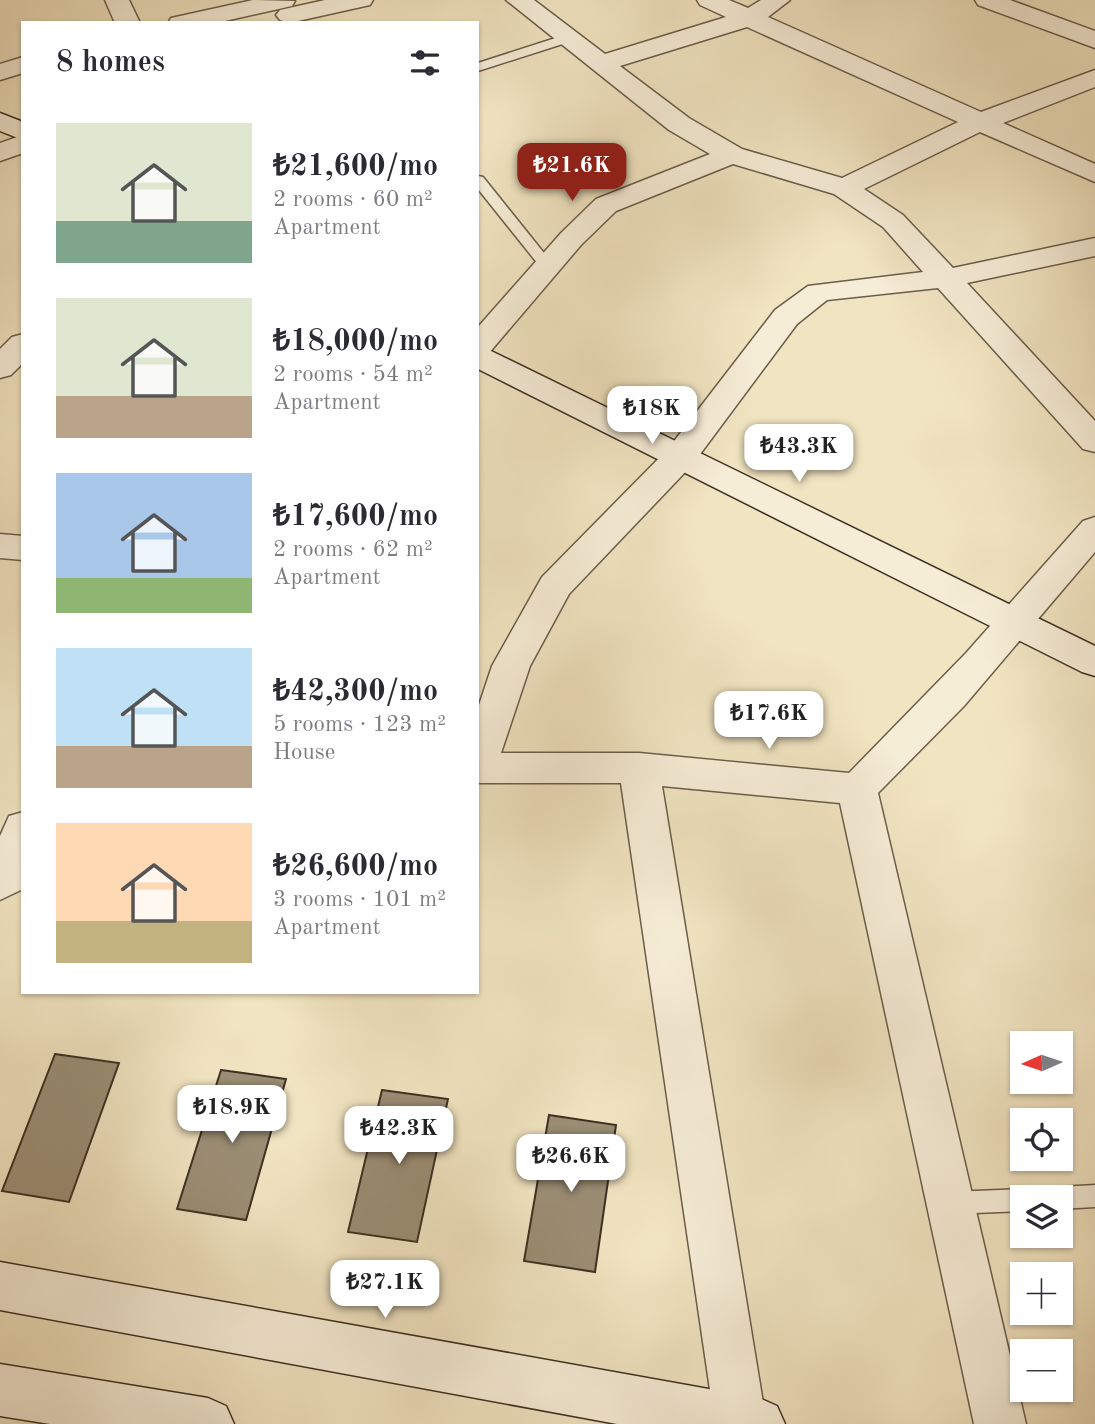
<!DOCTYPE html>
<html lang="en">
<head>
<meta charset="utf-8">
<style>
	:root { --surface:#fff; --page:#f2f2f3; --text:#2b2b33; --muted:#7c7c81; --accent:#8f2418 }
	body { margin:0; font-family:"Old Standard TT",serif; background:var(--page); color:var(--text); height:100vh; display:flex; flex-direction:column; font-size:26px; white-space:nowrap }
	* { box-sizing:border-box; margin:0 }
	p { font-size:23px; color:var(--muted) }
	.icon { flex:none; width:38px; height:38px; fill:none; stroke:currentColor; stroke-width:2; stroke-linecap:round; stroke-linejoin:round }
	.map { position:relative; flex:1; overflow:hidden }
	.details { position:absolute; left:21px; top:21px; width:458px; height:973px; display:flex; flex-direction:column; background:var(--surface); border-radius:0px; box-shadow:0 2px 5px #0004 }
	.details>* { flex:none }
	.needle { width:46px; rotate:267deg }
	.controls { position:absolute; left:1010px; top:1031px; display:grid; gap:14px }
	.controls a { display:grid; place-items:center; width:63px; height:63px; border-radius:0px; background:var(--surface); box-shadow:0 2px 5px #0004; font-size:35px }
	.price { position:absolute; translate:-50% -60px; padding:0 16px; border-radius:14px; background:#fff; color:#222; font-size:23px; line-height:46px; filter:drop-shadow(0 2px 4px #0008) }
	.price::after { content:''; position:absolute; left:50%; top:42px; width:21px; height:16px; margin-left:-10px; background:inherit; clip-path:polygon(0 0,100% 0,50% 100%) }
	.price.on { background:var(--accent); color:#fff }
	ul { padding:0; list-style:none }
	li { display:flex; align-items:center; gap:21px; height:175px; padding:0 35px }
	li span { display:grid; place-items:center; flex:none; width:196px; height:140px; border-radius:0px; color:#555 }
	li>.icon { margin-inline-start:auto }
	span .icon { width:84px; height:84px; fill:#fffc; stroke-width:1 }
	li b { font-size:30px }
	h2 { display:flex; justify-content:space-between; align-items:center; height:84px; padding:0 35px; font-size:30px }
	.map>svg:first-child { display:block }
</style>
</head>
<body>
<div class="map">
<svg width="1095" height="1424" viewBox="0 0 1095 1424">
	<rect width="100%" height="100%" fill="#f1e4c1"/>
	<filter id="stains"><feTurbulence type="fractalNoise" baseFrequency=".00286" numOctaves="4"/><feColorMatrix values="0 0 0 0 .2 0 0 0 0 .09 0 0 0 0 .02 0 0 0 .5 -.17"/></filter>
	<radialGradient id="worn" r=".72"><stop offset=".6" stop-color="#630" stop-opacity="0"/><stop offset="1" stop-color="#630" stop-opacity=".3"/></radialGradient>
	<!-- building -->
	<g fill="#9b8e75" stroke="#3d3022" stroke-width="2">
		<path d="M55,1054L119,1063L69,1202L2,1191Z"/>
		<path d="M221,1070L286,1079L246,1220L177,1209Z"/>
		<path d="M382,1090L448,1099L417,1242L348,1232Z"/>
		<path d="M549,1115L616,1125L595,1272L524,1261Z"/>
	</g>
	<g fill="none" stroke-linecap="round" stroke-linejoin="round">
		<defs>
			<g id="lane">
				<path d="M568,34L574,38L572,41L478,71V63Z"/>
				<path d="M478,176L483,177L552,263L554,266L552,269H542L478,189Z"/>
				<path d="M1095,1185V1207L1060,1209V1197H1048L1052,1190L1060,1187Z"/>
				<path d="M1022,1189L1030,1192L1033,1197H1022V1211L950,1214L942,1211L938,1203L942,1195L950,1192Z"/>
			</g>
			<g id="street">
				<path d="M105,0H129L140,23H115Z"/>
				<path d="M253,0L295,1L292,6L216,23H168L171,18Z"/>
				<path d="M325,0H373L370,5L289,23L280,20L276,15L280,10Z"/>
				<path d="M506,0H534L605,54L726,17L700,5L697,0H729L748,8L761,0H790L768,17L981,112L1095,70V87L1003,123L1095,164V182L980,132L864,189L903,215L953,268L1095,238V256L967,283L1095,421V452L1083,449L938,288L827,300L797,324L692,465L569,594L530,666L501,753H639L849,773L966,653L1083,521L1095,517V552L964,706L878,793L1026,1424H974L840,803L662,786L766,1421L765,1424H715L621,783H478V708L492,666L542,577L668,449L775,310L808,286L923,272L883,227L834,194L733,164L616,211L581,245L489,353L478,356V327L561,233L596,199L710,154L669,130ZM747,27L958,122L842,178L742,149L689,118L620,66Z"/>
				<path d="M975,0H1010L1095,31V48L978,5Z"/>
				<path d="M23,57V73L0,80V64Z"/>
				<path d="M23,135V153L0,161V143Z"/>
				<path d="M23,334V363L11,375L0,378V349L12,337Z"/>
				<path d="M0,534L23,536V560L0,558Z"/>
				<path d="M23,812V889L0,900V836L9,816Z"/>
			</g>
			<g id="secondary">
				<path d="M0,113L23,122V140L0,131Z"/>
				<path d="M478,347L489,350L1095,646V676L1082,672L478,369Z"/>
				<path d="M0,1262L759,1398L777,1406L785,1424H617L0,1310Z"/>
				<path d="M0,1364L208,1398L226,1406L234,1424H50L0,1416Z"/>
			</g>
		</defs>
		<!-- lane casing -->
		<use href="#lane" stroke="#6a5d4a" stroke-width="3"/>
		<!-- street casing -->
		<use href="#street" stroke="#6a5d4a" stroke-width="3"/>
		<!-- secondary casing -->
		<use href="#secondary" stroke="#3d3022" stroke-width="3"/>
		<!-- lane -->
		<use href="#lane" fill="#f6edd7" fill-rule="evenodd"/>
		<!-- street -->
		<use href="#street" fill="#f6edd7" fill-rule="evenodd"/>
		<!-- secondary -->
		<use href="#secondary" fill="#f6edd7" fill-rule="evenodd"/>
	</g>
	<rect width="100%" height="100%" filter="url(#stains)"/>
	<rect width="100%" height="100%" fill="url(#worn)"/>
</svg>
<div class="controls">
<a><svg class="needle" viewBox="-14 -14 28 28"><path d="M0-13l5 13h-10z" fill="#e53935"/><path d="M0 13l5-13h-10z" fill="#7c7c81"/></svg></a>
<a><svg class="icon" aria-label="locate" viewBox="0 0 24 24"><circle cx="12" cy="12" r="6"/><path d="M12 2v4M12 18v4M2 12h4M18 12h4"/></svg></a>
<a><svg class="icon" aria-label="layers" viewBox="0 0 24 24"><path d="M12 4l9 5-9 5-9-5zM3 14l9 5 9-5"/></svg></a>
<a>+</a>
<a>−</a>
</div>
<b class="price on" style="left:572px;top:203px">₺21.6K</b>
<b class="price" style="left:652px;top:446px">₺18K</b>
<b class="price" style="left:799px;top:484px">₺43.3K</b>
<b class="price" style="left:769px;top:751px">₺17.6K</b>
<b class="price" style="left:232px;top:1145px">₺18.9K</b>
<b class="price" style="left:399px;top:1166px">₺42.3K</b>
<b class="price" style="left:571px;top:1194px">₺26.6K</b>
<b class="price" style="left:385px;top:1320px">₺27.1K</b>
<section class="details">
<h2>8 homes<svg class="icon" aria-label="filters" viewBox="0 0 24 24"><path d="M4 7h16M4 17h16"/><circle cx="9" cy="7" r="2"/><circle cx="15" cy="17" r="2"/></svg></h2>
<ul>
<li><span style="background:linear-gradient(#dfe7d0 70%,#7fa58c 0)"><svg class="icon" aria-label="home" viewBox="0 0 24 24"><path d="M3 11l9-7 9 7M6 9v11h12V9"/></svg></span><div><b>₺21,600/mo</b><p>2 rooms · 60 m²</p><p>Apartment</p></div></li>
<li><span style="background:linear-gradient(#dfe7d0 70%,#b9a48a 0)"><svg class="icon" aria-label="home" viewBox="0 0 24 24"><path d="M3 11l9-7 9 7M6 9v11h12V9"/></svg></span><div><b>₺18,000/mo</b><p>2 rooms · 54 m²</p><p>Apartment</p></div></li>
<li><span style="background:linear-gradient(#a9c7e8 75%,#8fb573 0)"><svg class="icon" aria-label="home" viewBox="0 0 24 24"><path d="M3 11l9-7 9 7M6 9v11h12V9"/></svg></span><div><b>₺17,600/mo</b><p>2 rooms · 62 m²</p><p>Apartment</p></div></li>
<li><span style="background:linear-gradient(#bfe0f5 70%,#b9a48a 0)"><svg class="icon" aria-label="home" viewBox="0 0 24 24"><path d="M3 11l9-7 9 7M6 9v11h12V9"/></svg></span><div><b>₺42,300/mo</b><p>5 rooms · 123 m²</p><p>House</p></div></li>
<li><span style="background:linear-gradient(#ffd9b3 70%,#c2b280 0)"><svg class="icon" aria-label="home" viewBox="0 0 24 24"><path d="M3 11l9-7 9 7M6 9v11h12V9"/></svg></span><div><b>₺26,600/mo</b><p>3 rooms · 101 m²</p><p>Apartment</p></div></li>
</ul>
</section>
</div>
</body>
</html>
